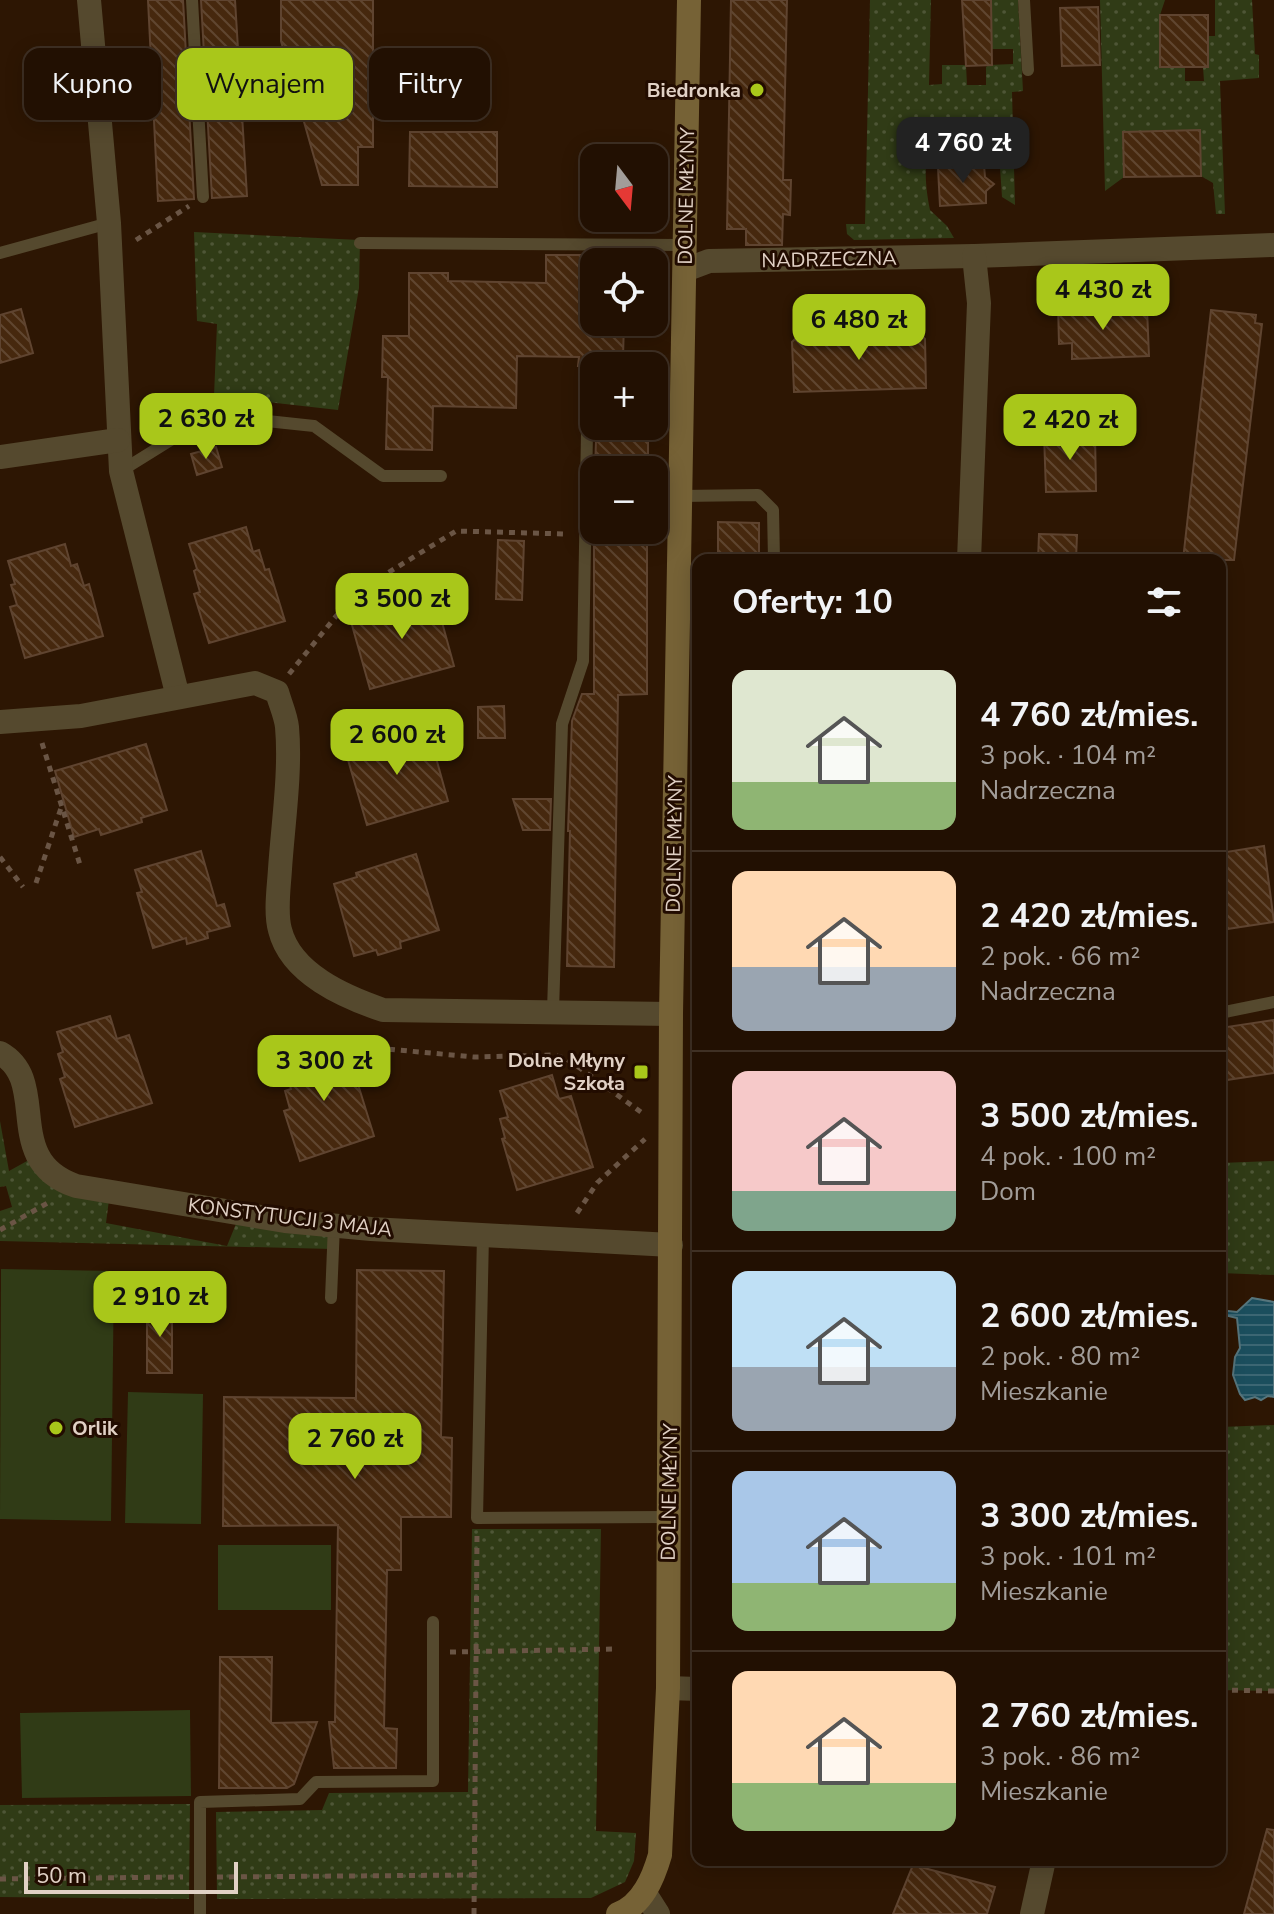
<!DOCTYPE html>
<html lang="pl">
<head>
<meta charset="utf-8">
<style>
	:root { --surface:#221002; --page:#2e1e11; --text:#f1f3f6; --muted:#a29d99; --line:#3f3024; --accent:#a9c71a }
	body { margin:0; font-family:"Nunito Sans",sans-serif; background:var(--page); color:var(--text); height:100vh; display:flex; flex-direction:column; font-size:30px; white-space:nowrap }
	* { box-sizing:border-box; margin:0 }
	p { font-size:26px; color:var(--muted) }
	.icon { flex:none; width:44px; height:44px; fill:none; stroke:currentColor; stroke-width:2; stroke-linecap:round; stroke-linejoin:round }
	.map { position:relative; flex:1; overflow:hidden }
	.drawer { position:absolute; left:692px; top:554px; width:534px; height:1312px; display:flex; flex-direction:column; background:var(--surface); border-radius:16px; box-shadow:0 4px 20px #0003,0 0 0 2px var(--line) }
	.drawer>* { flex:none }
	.guide { position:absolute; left:24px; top:48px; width:548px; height:72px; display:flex; gap:16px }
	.needle { width:52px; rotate:164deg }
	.fabs { position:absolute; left:580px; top:144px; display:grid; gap:16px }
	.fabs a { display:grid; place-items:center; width:88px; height:88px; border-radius:16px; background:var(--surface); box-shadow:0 4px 20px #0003,0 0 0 2px var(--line); font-size:40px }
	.scale { position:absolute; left:24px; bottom:20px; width:214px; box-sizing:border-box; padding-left:8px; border:4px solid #e1d1c5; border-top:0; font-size:22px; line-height:28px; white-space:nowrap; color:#e1d1c5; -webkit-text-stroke:6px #220c00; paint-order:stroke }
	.price { position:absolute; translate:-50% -68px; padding:0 18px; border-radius:16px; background:var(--accent); color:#111; font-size:26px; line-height:52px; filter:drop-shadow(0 2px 4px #0008) }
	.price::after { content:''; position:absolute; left:50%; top:48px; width:24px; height:18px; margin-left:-12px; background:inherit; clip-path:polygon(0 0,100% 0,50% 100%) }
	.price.selected { background:#222; color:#fff }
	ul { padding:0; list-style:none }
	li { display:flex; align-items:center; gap:24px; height:200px; padding:0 40px }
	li+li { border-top:2px solid var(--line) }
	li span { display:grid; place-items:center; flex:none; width:224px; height:160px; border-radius:16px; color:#555 }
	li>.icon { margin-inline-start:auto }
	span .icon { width:96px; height:96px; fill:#fffc; stroke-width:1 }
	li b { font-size:34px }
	h2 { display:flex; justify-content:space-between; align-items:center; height:96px; padding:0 40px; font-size:34px }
	.pill { padding:0 28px; border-radius:16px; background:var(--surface); box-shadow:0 4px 20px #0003,0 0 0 2px var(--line); font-size:28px; line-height:72px }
	.pill.selected { background:var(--accent); color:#111 }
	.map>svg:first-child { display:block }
</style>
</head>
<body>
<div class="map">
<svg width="1274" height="1914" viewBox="0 0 1274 1914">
	<defs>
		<pattern id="grass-dots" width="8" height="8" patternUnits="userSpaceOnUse" patternTransform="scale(2)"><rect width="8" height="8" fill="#303b16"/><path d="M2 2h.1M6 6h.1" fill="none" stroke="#4e5636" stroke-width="1.8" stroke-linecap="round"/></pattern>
		<pattern id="water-rules" width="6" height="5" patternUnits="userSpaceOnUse" patternTransform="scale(2)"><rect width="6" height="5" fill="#1b4e5d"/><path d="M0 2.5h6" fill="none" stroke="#3c6673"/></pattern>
		<pattern id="building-back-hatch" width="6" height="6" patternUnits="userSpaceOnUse" patternTransform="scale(2)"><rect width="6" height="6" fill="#46280e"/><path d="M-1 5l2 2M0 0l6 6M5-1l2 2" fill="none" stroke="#604630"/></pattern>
	</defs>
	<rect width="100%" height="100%" fill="#2d1603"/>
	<!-- grass -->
	<g fill="url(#grass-dots)">
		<path d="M870,0H931L929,85L942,84V65H966L967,85H986V67L989,65L1013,64V49H991V0H1018L1023,91L1012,92L1015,205L1002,197L998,138C993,128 985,123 974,120C950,114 931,138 927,160C924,175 927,195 930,210L947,226L954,238L854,240L847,234L846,224H865Z"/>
		<path d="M1100,0H1165L1160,15V66L1185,67V81H1204L1203,67L1208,66L1209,36H1215V0H1252L1255,54L1259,55V78L1220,81L1225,214H1216L1213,183L1201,176L1200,131L1123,132L1124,177L1105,191Z"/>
		<path d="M194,232L360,240L359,288L338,410L214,396L217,324L197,321Z"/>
		<path d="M0,1121L9,1171L36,1156L110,1192L106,1223L227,1246L240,1214L334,1225L332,1249L0,1241V1211L12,1207L6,1186L0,1187Z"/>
		<path d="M1274,1161V1275L1220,1273V1163Z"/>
		<path d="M1274,1425V1691L1220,1690V1427Z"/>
		<path d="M472,1529H601L596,1831L636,1833L634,1861L625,1882L591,1898L217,1899L216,1812L322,1810L329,1793L468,1792Z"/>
		<path d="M190,1804L189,1899L0,1897V1805Z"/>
	</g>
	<!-- pitch -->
	<g fill="#303b16">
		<path d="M1,1269L114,1271L111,1521L0,1519Z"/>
		<path d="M128,1392L203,1394L201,1524L125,1523Z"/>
		<rect x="218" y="1545" width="113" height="65"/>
		<path d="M190,1710L191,1796L22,1798L20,1713Z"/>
	</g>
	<!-- water -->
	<path fill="url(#water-rules)" stroke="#56757c" stroke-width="2" d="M1252,1298L1274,1302V1397L1268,1396L1261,1400L1255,1397L1245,1400L1240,1394L1233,1375L1235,1357L1240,1348L1237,1318L1220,1314V1310L1237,1312Z"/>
	<!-- building -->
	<g fill="url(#building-back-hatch)" stroke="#5f4430" stroke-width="2">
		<path d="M148,0H183L194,199L158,201Z"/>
		<path d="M201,0H235L247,196L212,198Z"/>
		<path d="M281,0H373V147H358V185H322L281,41Z"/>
		<path d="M731,0H787L783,180H791L790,215L783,214L782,245H746V229H727Z"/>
		<path d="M962,0H991L992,65L966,66Z"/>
		<path d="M1098,7L1100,65L1062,66L1060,8Z"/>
		<rect x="1160" y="15" width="48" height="52"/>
		<path d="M1200,130L1201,176L1124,177L1123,132Z"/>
		<path d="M410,132H497V187L409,186Z"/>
		<path d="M984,165L985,177L994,184L986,191V203L940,206L938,168Z"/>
		<path d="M546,255H593L592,313H594V322H624L623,357H602L601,366H578L579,357L517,356L516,408L433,406L432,450L386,449L388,377H382L383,336H409V273H448V281L546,283Z"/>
		<path d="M1086,303V312L1147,309L1149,356L1072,359V343L1059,344L1058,304Z"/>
		<path d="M21,309L33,353L0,363V315Z"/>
		<path d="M1211,310L1256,315L1255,323L1262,324L1234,560H1183Z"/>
		<path d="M913,326L925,339L926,388L794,392L792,342L804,330L813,338L838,337L843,332L874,331L878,336L905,335Z"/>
		<path d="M1095,433L1096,491L1046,492L1044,434Z"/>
		<path d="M596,441H648V470H595Z"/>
		<path d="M216,447L222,467L197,475L191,454Z"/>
		<path d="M718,522L759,523V560H718Z"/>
		<path d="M246,527L253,552L259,550L265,570L269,569L285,621L209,643L194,594L200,592L194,571L197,569L189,544Z"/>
		<path d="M594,530H647V694L618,695L614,967L567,966L570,831H568L572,721L582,694H594Z"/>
		<path d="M1039,534L1077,535L1076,560H1038Z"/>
		<path d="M498,540L524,541L522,600L496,599Z"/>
		<path d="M65,544L71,566L77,564L84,586L89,584L103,636L25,658L10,607L17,605L11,585L15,584L8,561Z"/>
		<path d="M434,593L454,666L370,689L350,618L372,612L371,606L392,600L394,605Z"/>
		<path d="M504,706L505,738H478V707Z"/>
		<path d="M428,729L448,801L367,825L346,753Z"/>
		<path d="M146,744L167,810L141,818L142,822L101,835L99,829L74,837L55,771Z"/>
		<path d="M513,799H551L550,830H523Z"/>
		<path d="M1264,846L1274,922L1227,929L1220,880V853Z"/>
		<path d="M201,851L217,906L224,904L230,926L207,932L208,938L187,944L186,938L153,948L137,893L142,892L135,870Z"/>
		<path d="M416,854L439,930L400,942L401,948L378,955L376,950L354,956L334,884L357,877L356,873Z"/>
		<path d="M110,1016L117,1039L129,1035L152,1103L75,1127L60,1079L65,1077L58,1054L63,1052L57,1032Z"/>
		<path d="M1274,1020V1073L1220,1081V1028Z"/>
		<path d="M334,1043L341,1068L352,1065L374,1136L300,1161L284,1111L290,1109L285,1091L291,1089L282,1060Z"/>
		<path d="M552,1075L559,1099L571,1096L593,1167L517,1190L502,1139L505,1138L500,1119L508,1117L500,1091Z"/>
		<path d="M357,1270L444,1271L441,1437L452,1438L451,1517H401V1570H387L384,1728L397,1729L396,1768H334L329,1722H335L338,1525L223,1526L224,1397L356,1398Z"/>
		<rect x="147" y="1305" width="25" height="68"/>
		<path d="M220,1657H272L271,1723L317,1722L294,1784L287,1788H219Z"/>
		<path d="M1267,1829L1274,1830V1914H1244Z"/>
		<path d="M913,1865L995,1887L987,1914H893Z"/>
	</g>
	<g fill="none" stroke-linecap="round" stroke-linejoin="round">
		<!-- path -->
		<g stroke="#6a5545" stroke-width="5" stroke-dasharray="6 6" stroke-linecap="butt">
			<path d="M136,240L189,206"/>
			<path d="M289,674L355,593L456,531L567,534"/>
			<path d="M42,743L81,868"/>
			<path d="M0,857L23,887"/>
			<path d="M36,883L61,808"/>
			<path d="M365,1047L474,1057L553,1055L565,1058L577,1066L645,1115"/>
			<path d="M577,1213L597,1183L645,1139"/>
			<path d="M0,1230L51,1201"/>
			<path d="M450,1652L614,1649"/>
			<path d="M1220,1690L1274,1691"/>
			<path d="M217,1877L474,1875"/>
			<path d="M0,1879L183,1877"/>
			<path d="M474,1914L477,1535"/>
		</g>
		<!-- lane -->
		<g stroke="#55492e" stroke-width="12">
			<path d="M192,0L203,197"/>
			<path d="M1024,0L1028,70"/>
			<path d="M360,243L685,245"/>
			<path d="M0,253L109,223"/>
			<path d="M654,415H680"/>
			<path d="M121,471L211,415L314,426L383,476H441"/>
			<path d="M680,496L758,495L773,510L774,560"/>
			<path d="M553,1011L562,724L583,661L587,432L594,423"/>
			<path d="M1220,1013L1274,1002"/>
			<path d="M483,1235L477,1518L668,1517"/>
			<path d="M331,1298L334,1225"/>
			<path d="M200,1914V1802L300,1799L316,1782L433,1781V1622"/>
		</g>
		<!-- street -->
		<g stroke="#55492e" stroke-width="24">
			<path d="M89,0L109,223L121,471L178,697"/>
			<path d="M685,270L709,261L974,256L1274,245"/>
			<path d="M0,457L118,440"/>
			<path d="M969,560L979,303L974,256"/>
			<path d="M0,722L81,716L255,683L277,692C280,703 286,716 287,727C291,771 283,824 280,869C279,887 275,912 280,930C291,974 345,997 383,1010L671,1014"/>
			<path d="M0,1053C52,1082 0,1160 76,1186L285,1221L371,1229L671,1245"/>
			<path d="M668,1688L698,1689"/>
			<path d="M644,1892L658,1914"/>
			<path d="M1032,1914L1044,1860"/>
		</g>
		<!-- secondary -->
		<path stroke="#766236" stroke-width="24" d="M618,1914C642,1905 653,1879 660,1855L668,1688L671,1014L689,0"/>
	</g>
	<!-- markers -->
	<g fill="#a9c71a" stroke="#220c00" stroke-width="3">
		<circle cx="757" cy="90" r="8"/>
		<rect x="633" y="1064" width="16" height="16" rx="4"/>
		<circle cx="56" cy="1428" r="8"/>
	</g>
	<g text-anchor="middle" stroke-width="6" stroke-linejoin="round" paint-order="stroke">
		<!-- poi labels -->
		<g font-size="20" font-weight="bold" fill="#e1d1c5" stroke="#220c00" text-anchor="end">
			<text x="741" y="97">Biedronka</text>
			<text x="625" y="1067">Dolne Młyny<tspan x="625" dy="23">Szkoła</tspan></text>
			<text x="72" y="1435" text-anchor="start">Orlik</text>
		</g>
		<!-- street labels -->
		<g font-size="20" fill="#e1d1c5" stroke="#220c00">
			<text transform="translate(686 196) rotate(-89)" y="7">DOLNE MŁYNY</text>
			<text transform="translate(829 259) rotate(-1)" y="7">NADRZECZNA</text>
			<text transform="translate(674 844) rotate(-89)" y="7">DOLNE MŁYNY</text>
			<text transform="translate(290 1217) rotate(7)" y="7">KONSTYTUCJI 3 MAJA</text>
			<text transform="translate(669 1492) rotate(-89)" y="7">DOLNE MŁYNY</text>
		</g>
	</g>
</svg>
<div class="fabs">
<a><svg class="needle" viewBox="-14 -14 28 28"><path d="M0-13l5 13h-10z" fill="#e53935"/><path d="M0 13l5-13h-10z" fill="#a29d99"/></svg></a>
<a><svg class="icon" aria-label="locate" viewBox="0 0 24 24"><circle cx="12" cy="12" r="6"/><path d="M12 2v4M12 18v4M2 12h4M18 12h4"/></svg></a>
<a>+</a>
<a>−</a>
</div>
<div class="scale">50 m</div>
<b class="price selected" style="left:963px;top:185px">4 760 zł</b>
<b class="price" style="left:1103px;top:332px">4 430 zł</b>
<b class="price" style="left:859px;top:362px">6 480 zł</b>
<b class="price" style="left:206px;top:461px">2 630 zł</b>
<b class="price" style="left:1070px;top:462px">2 420 zł</b>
<b class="price" style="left:402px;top:641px">3 500 zł</b>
<b class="price" style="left:397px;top:777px">2 600 zł</b>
<b class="price" style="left:324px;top:1103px">3 300 zł</b>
<b class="price" style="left:160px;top:1339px">2 910 zł</b>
<b class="price" style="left:355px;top:1481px">2 760 zł</b>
<div class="guide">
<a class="pill">Kupno</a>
<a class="pill selected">Wynajem</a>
<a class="pill">Filtry</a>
</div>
<section class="drawer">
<h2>Oferty: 10<svg class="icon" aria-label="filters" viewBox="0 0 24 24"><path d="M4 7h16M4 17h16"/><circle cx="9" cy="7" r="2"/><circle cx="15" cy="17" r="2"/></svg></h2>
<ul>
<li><span style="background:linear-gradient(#dfe7d0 70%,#8fb573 0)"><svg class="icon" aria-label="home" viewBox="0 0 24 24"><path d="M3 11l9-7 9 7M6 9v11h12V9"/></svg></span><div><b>4 760 zł/mies.</b><p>3 pok. · 104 m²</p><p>Nadrzeczna</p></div></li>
<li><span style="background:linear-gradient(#ffd9b3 60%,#9aa5b1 0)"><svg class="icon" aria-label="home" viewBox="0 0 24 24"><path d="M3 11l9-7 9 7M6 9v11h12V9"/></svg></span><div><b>2 420 zł/mies.</b><p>2 pok. · 66 m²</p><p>Nadrzeczna</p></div></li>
<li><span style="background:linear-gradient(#f6c9c9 75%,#7fa58c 0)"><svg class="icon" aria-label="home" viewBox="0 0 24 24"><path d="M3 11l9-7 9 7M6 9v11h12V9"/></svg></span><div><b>3 500 zł/mies.</b><p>4 pok. · 100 m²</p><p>Dom</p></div></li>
<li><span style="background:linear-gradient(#bfe0f5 60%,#9aa5b1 0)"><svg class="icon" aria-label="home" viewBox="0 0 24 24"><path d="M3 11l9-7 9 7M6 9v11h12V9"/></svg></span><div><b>2 600 zł/mies.</b><p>2 pok. · 80 m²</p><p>Mieszkanie</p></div></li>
<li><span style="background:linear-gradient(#a9c7e8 70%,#8fb573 0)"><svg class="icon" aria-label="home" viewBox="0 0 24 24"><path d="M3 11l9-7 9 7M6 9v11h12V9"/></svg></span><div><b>3 300 zł/mies.</b><p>3 pok. · 101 m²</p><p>Mieszkanie</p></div></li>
<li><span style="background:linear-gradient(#ffd9b3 70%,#8fb573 0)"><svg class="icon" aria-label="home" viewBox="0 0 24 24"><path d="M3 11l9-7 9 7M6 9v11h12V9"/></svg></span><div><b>2 760 zł/mies.</b><p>3 pok. · 86 m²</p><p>Mieszkanie</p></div></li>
</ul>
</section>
</div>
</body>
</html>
